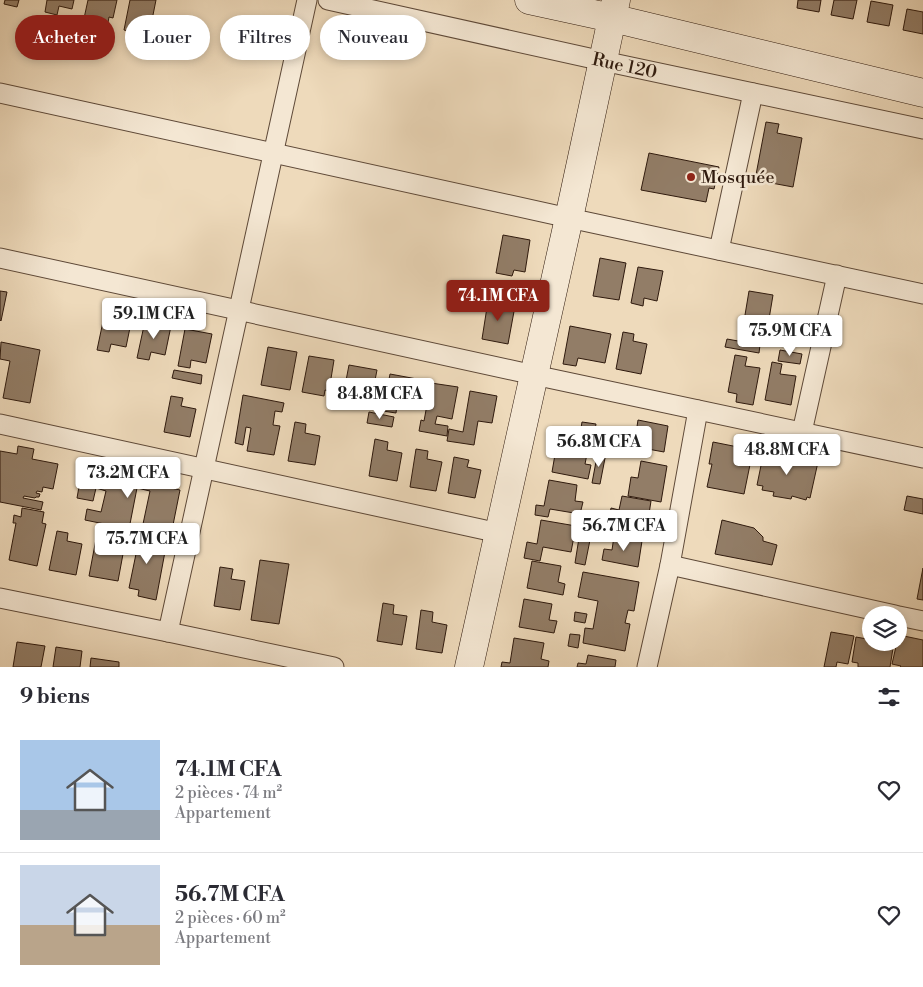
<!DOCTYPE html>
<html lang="fr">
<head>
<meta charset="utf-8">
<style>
	:root { --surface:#fff; --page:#f2f2f3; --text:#2b2b33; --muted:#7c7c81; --line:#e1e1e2; --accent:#8f2418 }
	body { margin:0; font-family:"Libre Bodoni",serif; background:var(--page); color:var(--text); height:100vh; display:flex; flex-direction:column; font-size:19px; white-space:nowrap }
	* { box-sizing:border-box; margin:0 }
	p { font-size:16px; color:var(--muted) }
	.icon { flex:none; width:28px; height:28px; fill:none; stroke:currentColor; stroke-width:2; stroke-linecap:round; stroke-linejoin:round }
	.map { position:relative; height:667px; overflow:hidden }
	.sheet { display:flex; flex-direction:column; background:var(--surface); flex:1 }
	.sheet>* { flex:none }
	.guide { position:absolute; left:15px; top:15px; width:500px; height:45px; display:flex; gap:10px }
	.tools { position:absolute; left:862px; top:606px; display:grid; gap:10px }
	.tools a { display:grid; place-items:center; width:45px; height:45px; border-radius:50%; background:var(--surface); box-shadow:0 2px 8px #0003; font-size:25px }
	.price { position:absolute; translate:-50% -42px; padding:0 11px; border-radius:5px; background:#fff; color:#222; font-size:16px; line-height:32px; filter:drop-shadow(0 1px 2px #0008) }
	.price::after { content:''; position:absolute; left:50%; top:30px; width:15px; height:11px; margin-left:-8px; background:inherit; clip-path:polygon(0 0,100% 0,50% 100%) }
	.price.selected { background:var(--accent); color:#fff }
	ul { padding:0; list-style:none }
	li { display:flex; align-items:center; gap:15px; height:125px; padding:0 20px }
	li+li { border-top:1px solid var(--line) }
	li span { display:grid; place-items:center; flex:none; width:140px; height:100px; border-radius:0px; color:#555 }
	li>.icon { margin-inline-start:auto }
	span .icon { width:60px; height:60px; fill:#fffc; stroke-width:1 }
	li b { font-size:21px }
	h2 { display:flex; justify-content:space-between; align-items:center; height:60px; padding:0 20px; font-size:21px }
	.tag { padding:0 18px; border-radius:22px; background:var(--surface); box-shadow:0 2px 8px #0003; font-size:18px; line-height:45px }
	.tag.selected { background:var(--accent); color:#fff }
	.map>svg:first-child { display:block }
</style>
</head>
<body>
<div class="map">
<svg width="923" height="667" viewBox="0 0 923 667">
	<rect width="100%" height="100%" fill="#eedabb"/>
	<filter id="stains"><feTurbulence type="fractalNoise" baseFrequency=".004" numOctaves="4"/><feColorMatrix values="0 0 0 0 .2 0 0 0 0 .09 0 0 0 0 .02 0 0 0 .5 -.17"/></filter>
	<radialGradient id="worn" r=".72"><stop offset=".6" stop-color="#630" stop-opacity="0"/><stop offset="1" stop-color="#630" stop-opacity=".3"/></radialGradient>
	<!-- building -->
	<g fill="#927d67" stroke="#2e190d">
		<path d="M5,0H19L17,7L4,4Z"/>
		<path d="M47,0H74L72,9L59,6L57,15L45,12Z"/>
		<path d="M88,0H117L113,18L109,17L107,28L83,23Z"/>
		<path d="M130,0H156L151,25L138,22L136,33L124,30Z"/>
		<path d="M798,0H821L819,12L797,8Z"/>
		<path d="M834,0H857L853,19L831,15Z"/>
		<path d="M871,1L893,5L889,26L867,22Z"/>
		<path d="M907,9L923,12V34L903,30Z"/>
		<path d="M766,122L779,124L777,133L802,138L793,187L755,180Z"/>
		<path d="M649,153L719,167L714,189L709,188L706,202L641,190Z"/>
		<path d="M503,235L530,240L525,272L514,270L512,276L496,273Z"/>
		<path d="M600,258L626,263L619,300L593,296Z"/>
		<path d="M638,267L663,271L657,301L644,298L643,306L631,303Z"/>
		<path d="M0,291L7,292L1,321L0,320Z"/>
		<path d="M749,291L773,295L768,325L763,324L761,330L743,327Z"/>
		<path d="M488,301L515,306L508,344L482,339Z"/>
		<path d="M105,312L132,318L126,347L111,344L109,352L97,350Z"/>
		<path d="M145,321L171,326L165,355L151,352L149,360L137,358Z"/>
		<path d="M570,326L611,334L605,363L578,358L576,366L563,364Z"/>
		<path d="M185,329L212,334L206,363L191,360L190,368L178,366Z"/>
		<path d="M623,332L634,334L633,341L647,344L641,374L616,369Z"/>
		<path d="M727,339L760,345L759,353L725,347Z"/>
		<path d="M1,342L40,350L30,403L3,398L10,361L0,359Z"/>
		<path d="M268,347L297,352L290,390L261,385Z"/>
		<path d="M780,350L802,354L800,364L778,361Z"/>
		<path d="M735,355L747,357L745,366L760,368L753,405L736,402L737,394L728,392Z"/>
		<path d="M309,356L334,360L329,391L325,390L324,396L302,392Z"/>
		<path d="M772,362L782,364L780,374L796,376L791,405L765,400Z"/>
		<path d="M349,365L377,370L371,401L343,396Z"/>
		<path d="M174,370L202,375L201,384L172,378Z"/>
		<path d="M390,374L417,379L412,408L397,405L396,413L383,411Z"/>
		<path d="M431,383L458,387L452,419L437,416L435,424L448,426L447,436L419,431L421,420L424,421Z"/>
		<path d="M470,391L497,396L492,423L478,421L474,445L447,441L449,429L463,432Z"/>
		<path d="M243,395L284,403L282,412L275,411L273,425L280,426L274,455L247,451L251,428L246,427L243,445L235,443Z"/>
		<path d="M171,396L183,398L181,406L196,409L190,437L164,432Z"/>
		<path d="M369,412L394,417L392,427L367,423Z"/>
		<path d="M638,420L668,426L664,452L626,445L629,432L636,433Z"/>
		<path d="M295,422L306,424L305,433L320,436L315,465L288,461Z"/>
		<path d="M582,422L596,424L594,436L580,434Z"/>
		<path d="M600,433L612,435L610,449L597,447Z"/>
		<path d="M375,439L388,442L387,450L402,453L397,481L369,476Z"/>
		<path d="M713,442L753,450L744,494L707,487L712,464H709Z"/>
		<path d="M557,443L588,449L585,464L591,465L588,479L552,472Z"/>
		<path d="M18,446L34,449L32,459L58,464L53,489L43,487L42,492L37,491L36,493L40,494L39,497H36L35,498L24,496L23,498L43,502L41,510L0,502V451L17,454Z"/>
		<path d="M416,449L428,451L427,459L442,462L436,491L410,487Z"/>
		<path d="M598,451L606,453L600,484L592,483Z"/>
		<path d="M764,451L818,462L810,498L807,497L806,500L792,496L791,499L773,496L774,492L762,490L763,486L757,485Z"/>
		<path d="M454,457L469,460L467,467L481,470L475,498L448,493Z"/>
		<path d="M641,461L667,466L661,502L628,496L631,477L638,478Z"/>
		<path d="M99,464L114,467L112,476L138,481L140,472L155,475L153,484L180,490L172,530L143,524L150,491L137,488L129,529L85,520L87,509L101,512L106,491L96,488L93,501L77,498L82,470L97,473Z"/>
		<path d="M549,480L577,485L575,501L583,502L580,514L550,509L548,517L535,515L536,505L544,506Z"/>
		<path d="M622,496L651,501L647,527L609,521L611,508L619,510Z"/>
		<path d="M907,496L923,499V514L904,510Z"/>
		<path d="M22,508L44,512L42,523L46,524L37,566L9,560L16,523H13L14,515L21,517Z"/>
		<path d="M541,520L576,526L571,552L543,547L540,561L524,558L527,542L537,544Z"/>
		<path d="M722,520L754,528L763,537V541L777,545L772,565L715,554Z"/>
		<path d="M57,531L68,533L67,541L82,544L76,575L49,570Z"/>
		<path d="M129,533L167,541L156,600L138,596L139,590L129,588L137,549L147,551L148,548L131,545L130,549L126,548Z"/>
		<path d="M614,536L642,541L638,567L602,560L604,549L612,550Z"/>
		<path d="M579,538L590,540L585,565L575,563Z"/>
		<path d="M96,539L109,542L108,551L123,554L118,581L89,576Z"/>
		<path d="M260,560L289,564L279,624L251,620Z"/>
		<path d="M532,561L561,566L558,582L565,584L563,595L527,588Z"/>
		<path d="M220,567L233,569L231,579L245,581L240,610L214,606Z"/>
		<path d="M923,568V600L917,599Z"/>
		<path d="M583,572L639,582L634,611L628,610L625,623L630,624L625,651L583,643L585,628L593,629L598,601L578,597Z"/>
		<path d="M524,599L552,604L549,620L557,621L554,633L519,627Z"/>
		<path d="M383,603L394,605L393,614L407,616L402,645L377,641Z"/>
		<path d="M421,610L433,612L432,622L447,625L442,653L416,649Z"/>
		<path d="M575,612L587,614L585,623L574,621Z"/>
		<path d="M831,632L854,636L848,664L837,662L836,667H824Z"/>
		<path d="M570,634L580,635L578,648L568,646Z"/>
		<path d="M867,635L871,636V642H894L890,667H858V663L852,662L856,637L867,639Z"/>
		<path d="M899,635L923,640V667H900L901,666L892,664L897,642H899Z"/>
		<path d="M514,638L544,643L541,659L549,661L548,667H501L502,662L510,663Z"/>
		<path d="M17,642L45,646L41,667H13Z"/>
		<path d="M56,647L82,651L80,667H53Z"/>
		<path d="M588,655L616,660L615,667H577L578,663L586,664Z"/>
		<path d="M91,658L119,662V667H90Z"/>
	</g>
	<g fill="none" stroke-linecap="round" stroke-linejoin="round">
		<defs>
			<g id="street">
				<path id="s1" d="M328,0L603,61L923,129"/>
				<path d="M0,93L569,218L923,294"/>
				<path d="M719,250L753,93"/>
				<path d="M0,258L534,375L923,458"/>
				<path d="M0,424L499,533"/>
				<path d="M802,432L837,275"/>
				<path d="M670,565L895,615"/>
				<path d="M0,598L168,632L334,667"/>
				<path d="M899,616L923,621"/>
				<path d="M168,632L307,0"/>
				<path d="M647,667L670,565L698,410"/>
			</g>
			<g id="secondary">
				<path d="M529,0L612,18L923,93"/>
				<path d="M469,667L569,218L616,0"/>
			</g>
		</defs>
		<!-- street casing -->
		<use href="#street" stroke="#5e4938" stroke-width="21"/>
		<!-- secondary casing -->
		<use href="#secondary" stroke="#2e190d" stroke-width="29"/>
		<!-- street -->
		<use href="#street" stroke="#f4e7d3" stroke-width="19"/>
		<!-- secondary -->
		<use href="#secondary" stroke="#f4e7d3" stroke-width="28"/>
	</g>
	<!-- markers -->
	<circle fill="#8f2418" stroke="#f4e7d3" stroke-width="2" cx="691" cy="177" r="5"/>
	<g text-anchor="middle" stroke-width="5" stroke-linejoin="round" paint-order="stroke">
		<!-- street labels -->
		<g font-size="18" fill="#2e190d" stroke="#f4e7d3">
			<text dy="6" stroke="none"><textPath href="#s1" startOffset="304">Rue 120</textPath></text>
		</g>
		<!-- poi labels -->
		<g font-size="18" fill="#2e190d" stroke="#f4e7d3" text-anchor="start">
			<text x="701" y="183">Mosquée</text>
		</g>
	</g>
	<rect width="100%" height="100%" filter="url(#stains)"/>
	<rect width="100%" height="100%" fill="url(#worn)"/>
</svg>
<div class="tools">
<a><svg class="icon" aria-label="layers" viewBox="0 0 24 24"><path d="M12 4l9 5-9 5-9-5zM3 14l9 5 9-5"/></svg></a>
</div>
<b class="price selected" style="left:498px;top:322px">74.1M CFA</b>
<b class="price" style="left:154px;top:340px">59.1M CFA</b>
<b class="price" style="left:790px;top:357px">75.9M CFA</b>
<b class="price" style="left:380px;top:420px">84.8M CFA</b>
<b class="price" style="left:599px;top:468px">56.8M CFA</b>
<b class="price" style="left:787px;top:476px">48.8M CFA</b>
<b class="price" style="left:128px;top:499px">73.2M CFA</b>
<b class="price" style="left:624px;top:552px">56.7M CFA</b>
<b class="price" style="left:147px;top:565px">75.7M CFA</b>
<div class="guide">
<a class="tag selected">Acheter</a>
<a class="tag">Louer</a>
<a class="tag">Filtres</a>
<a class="tag">Nouveau</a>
</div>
</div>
<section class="sheet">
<h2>9 biens<svg class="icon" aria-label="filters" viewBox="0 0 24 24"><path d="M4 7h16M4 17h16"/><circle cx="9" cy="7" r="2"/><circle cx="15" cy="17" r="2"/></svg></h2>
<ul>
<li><span style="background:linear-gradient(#a9c7e8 70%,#9aa5b1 0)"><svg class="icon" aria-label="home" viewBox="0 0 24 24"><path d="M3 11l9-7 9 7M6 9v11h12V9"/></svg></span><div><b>74.1M CFA</b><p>2 pièces · 74 m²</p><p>Appartement</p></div><svg class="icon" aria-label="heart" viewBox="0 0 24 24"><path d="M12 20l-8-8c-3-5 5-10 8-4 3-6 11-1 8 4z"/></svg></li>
<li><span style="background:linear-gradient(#c9d6e8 60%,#b9a48a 0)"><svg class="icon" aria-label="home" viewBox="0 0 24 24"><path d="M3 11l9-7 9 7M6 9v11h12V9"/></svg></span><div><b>56.7M CFA</b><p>2 pièces · 60 m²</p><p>Appartement</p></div><svg class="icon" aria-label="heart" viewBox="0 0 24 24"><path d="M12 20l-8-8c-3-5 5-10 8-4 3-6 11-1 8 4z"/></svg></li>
</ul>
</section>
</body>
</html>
